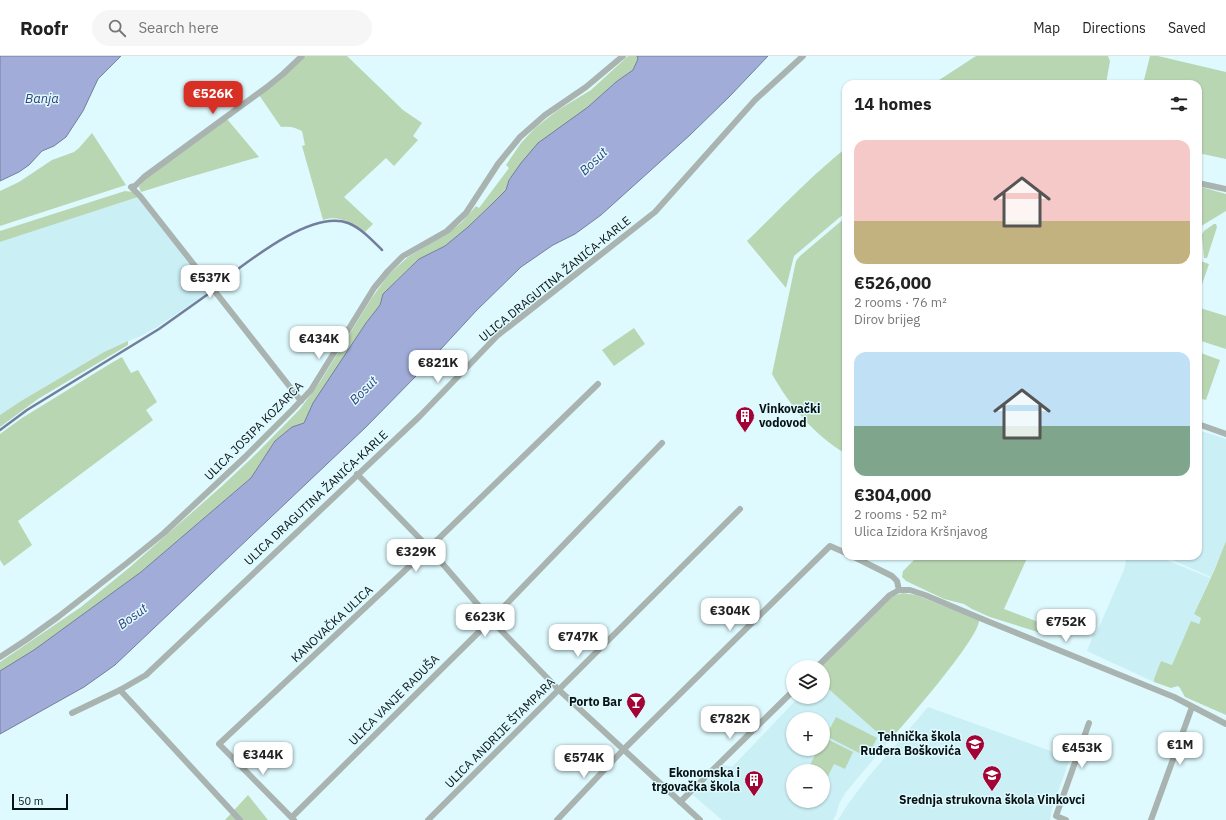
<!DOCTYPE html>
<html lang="en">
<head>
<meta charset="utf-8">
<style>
	:root { --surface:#fff; --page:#f6f6f6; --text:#222; --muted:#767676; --line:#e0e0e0; --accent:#d93025 }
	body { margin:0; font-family:"IBM Plex Sans",sans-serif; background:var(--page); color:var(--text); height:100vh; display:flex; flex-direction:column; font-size:15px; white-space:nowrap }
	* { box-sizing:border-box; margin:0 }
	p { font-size:13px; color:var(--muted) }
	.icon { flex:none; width:22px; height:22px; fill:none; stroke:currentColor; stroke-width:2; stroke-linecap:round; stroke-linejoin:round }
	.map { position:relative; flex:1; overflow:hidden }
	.drawer { position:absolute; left:842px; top:24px; width:360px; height:480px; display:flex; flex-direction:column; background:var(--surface); border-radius:12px; box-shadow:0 1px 3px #0004 }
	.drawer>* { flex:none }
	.controls { position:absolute; left:786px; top:604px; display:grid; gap:8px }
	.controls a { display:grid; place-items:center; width:44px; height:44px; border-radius:50%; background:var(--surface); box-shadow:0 1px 3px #0004; font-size:20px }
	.scale { position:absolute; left:12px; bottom:10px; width:56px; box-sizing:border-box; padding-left:4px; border:2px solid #081113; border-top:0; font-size:11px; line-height:14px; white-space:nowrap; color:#081113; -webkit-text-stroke:3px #defafe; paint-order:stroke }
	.price { position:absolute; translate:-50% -34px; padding:0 9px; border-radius:8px; background:#fff; color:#222; font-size:13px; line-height:26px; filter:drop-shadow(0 1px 2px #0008) }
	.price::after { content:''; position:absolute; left:50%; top:24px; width:12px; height:9px; margin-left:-6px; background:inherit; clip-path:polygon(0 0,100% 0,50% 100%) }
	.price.active { background:var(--accent); color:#fff }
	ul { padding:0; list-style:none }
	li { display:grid; align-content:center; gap:8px; height:212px; padding:0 12px }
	li span { display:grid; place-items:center; height:124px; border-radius:12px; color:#555 }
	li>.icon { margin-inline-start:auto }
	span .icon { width:72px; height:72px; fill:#fffc; stroke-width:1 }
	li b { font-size:17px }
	h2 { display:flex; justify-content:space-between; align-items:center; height:48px; padding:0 12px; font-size:17px }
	header { display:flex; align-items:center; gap:24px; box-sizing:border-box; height:56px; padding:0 20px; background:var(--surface); border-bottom:1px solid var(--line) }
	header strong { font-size:19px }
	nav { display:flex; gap:22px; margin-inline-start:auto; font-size:14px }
	.search { width:280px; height:36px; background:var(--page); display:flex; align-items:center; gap:10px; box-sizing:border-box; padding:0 14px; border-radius:22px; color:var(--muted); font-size:15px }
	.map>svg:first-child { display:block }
</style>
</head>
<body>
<header>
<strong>Roofr</strong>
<div class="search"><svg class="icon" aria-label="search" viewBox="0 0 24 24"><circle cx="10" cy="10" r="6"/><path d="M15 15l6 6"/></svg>Search here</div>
<nav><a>Map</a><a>Directions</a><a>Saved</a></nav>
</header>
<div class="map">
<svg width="1226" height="764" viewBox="0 0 1226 764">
	<rect width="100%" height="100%" fill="#defafe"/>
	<!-- built -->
	<g fill="#caeff5" fill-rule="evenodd">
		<path d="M138,141L210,235L157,271L141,280L126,286L104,296L21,345L0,359V186Z"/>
		<path d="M1198,374L1226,383V485L1211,521L1163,500H1198Z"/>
		<path d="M1127,500H1157L1210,522L1194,558L1201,562L1198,568L1191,565L1172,609L1161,605L1154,626L1087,595L1094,577L1096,578L1124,514Z"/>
		<path d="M823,628L888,686L846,736L839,748L836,759L833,764H722L693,739L723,709L732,711L799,641H823ZM793,663H823V693H793ZM793,715H823V745H793Z"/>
		<path d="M928,651L1070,702L1052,753L1050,764H838L848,748L869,720Z"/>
	</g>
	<!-- green -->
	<g fill="#b9d6b3">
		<path d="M306,0H347L403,54L422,67L413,80L418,84L394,110L386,102L344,141L373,168L365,176C353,168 338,158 323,164L302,90L305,89L302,75C295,71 289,70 281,71L259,39Z"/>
		<path d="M628,0H637L638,3L633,14L616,26L588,51L509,123L506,134L468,171L445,190L419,203L383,238L380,249L366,267L313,347L304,367L292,371L275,385L251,422L141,516L34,594L0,615V606L81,551L130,511L222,430L257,397L300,353L320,326L371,243L389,218L408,201L448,177L462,166L476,150L479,152L509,112L506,109L521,87L535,72L558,54L591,34Z"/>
		<path d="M976,0H1108L1110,5L1106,28H933Z"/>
		<path d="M1150,0H1158L1226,16V103L1198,97V28H1143Z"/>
		<path d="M227,63L259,101L183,123L141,136L139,131L144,124Z"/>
		<path d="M92,77L126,129L0,170V135L19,126L52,104L74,96L79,92Z"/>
		<path d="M846,92V156L794,200L786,232L747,185C779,154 811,120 846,92Z"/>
		<path d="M1198,130L1226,138V155L1198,172Z"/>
		<path d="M125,135L133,136L138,141L0,186V175Z"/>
		<path d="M846,161V398C814,379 790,350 772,318L796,205L800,200Z"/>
		<path d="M1214,168H1216L1217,171L1207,202H1204L1202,179L1204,175Z"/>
		<path d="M1198,204L1209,208L1198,240Z"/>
		<path d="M1200,252L1226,260V293L1198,284V257Z"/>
		<path d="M634,272L645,288L614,310L602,294Z"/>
		<path d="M128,285V289L38,343L0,371V359L21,345L104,296Z"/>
		<path d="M1198,296L1220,304L1206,344L1198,342Z"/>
		<path d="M122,301L131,317L138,314L157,346L146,354L153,364L18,465L32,489L4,510L0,504V378L22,362L113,306Z"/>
		<path d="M1226,485V659L1185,641L1180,632L1178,630L1171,632L1154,626V623L1161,605L1172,609L1191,565L1199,568L1201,562L1194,558L1214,515Z"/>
		<path d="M918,500H1028L1004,553L1041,567L1042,571L1041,577L990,561L972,553L964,548L944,543L906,525L902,521L903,515Z"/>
		<path d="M903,537L916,539L979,564C981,580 903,670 888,686L823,628V611H821L893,540Z"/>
		<path d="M836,661L877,682L867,701L826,680Z"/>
		<path d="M823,681L853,696L845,713L834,708L828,720L823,717V715H818L809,711L818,693H823Z"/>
		<path d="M248,739L268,764H225Z"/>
	</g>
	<!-- water -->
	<g fill="#a1acd8" stroke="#737e9d">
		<path d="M0,0H121L98,23L83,55L66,81L54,90L42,95L29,109L19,116L0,125Z"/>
		<path d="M637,0H768L730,40L690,79L601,159L575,178L553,189L521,211L476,255L417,319L366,371L115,609L84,631L0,678V615L34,594L141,516L251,422L275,385L292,371L304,367L313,347L366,267L380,249L383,238L419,203L445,190L468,171L493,147L506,134L509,124L521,107L538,87L588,51L616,26L633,14L638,3Z"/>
	</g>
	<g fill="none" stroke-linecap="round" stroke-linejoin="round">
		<!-- stream -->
		<g stroke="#737e9d" stroke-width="2.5">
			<path d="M217,229C245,208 311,153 348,167C361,172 372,184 382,194"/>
			<path d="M0,374L27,354L159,273L211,236"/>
		</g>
		<!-- street -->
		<g stroke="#a9b4b0" stroke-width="6">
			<path d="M1198,127L1226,133"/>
			<path d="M301,345L140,140L131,131L135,130L144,121L267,31L283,18L302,0"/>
			<path d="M1198,368L1226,378"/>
			<path d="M357,418L429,492L491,564L559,634L700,764"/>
			<path d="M899,534H910L925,539L987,565L1147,630L1174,641L1226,668"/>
			<path d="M0,601L26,584L58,561L127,507L164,477L245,401L293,353L311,334L374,232L388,215L403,200L447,175L466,157L498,108L520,81L545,59L586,31L623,0"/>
			<path d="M817,611L890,539L899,534L897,525L892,520L852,500"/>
			<path d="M120,634L240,764"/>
			<path d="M72,657L120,634L146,619L420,360L497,280L655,156L755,44L803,0"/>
			<path d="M680,746L793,635"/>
			<path d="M292,761L491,564L662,387"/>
			<path d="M294,764L219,688L429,492L598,328"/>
			<path d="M428,764L740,453"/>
			<path d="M557,764L623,694L830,490L846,497"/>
			<path d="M1066,764L1056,760L1089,667"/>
			<path d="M1151,764L1192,651"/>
		</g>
	</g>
	<!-- icons -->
	<defs>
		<symbol id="building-pin" viewBox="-11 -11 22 30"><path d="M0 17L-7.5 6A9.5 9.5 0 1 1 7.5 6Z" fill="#a20436" stroke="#defafe"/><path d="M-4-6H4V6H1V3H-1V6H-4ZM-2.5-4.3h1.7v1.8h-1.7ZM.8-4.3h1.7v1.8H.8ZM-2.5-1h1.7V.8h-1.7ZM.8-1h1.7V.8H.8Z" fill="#fff"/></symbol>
		<symbol id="bar-pin" viewBox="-11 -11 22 30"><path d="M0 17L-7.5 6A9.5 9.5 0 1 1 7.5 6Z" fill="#a20436" stroke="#defafe"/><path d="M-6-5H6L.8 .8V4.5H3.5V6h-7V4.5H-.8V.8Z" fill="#fff"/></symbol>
		<symbol id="school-pin" viewBox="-11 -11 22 30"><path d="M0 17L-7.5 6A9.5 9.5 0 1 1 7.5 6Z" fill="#a20436" stroke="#defafe"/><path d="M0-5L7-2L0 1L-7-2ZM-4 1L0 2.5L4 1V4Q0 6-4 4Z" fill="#fff"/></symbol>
	</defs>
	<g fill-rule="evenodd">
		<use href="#building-pin" x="734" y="349" width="22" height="30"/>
		<use href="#bar-pin" x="625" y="635" width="22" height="30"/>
		<use href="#school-pin" x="964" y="677" width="22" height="30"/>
		<use href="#school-pin" x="981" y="708" width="22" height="30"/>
		<use href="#building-pin" x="743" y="713" width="22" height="30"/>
	</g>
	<g text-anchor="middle" stroke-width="3" stroke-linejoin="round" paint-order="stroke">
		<!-- street labels -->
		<g font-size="12" fill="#081113" stroke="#defafe">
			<text transform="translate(555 223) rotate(-39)" y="4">ULICA DRAGUTINA ŽANIĆA-KARLE</text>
			<text transform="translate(254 375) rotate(-45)" y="4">ULICA JOSIPA KOZARCA</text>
			<text transform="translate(316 442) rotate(-43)" y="4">ULICA DRAGUTINA ŽANIĆA-KARLE</text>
			<text transform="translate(332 568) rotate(-43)" y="4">KANOVAČKA ULICA</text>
			<text transform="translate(394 644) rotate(-45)" y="4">ULICA VANJE RADUŠA</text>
			<text transform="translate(500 677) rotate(-45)" y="4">ULICA ANDRIJE ŠTAMPARA</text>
		</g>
		<!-- poi labels -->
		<g font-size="12" font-weight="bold" fill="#081113" stroke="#defafe" text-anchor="end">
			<text x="759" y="357" text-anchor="start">Vinkovački<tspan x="759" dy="14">vodovod</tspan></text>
			<text x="622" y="650">Porto Bar</text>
			<text x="961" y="685">Tehnička škola<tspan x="961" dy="14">Ruđera Boškovića</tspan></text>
			<text x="740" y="721">Ekonomska i<tspan x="740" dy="14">trgovačka škola</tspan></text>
			<text x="992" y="748" text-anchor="middle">Srednja strukovna škola Vinkovci</text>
		</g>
		<!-- water labels -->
		<g font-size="13" font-style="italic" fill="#374179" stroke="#defafe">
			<text x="42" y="47">Banja</text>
			<text transform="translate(593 105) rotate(-44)" y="5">Bosut</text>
			<text transform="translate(363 334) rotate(-45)" y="5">Bosut</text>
			<text transform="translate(132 560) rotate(-36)" y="5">Bosut</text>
		</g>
	</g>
</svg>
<div class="controls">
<a><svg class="icon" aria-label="layers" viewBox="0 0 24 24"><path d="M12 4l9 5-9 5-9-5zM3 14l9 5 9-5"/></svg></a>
<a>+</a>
<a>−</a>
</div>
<div class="scale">50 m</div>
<b class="price active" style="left:213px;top:59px">€526K</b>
<b class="price" style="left:210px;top:243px">€537K</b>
<b class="price" style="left:319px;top:304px">€434K</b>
<b class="price" style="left:438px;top:328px">€821K</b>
<b class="price" style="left:416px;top:517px">€329K</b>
<b class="price" style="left:730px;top:576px">€304K</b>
<b class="price" style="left:485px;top:582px">€623K</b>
<b class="price" style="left:1066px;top:587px">€752K</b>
<b class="price" style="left:578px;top:602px">€747K</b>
<b class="price" style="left:730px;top:684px">€782K</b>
<b class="price" style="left:1180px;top:710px">€1M</b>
<b class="price" style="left:1082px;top:713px">€453K</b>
<b class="price" style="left:263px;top:720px">€344K</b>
<b class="price" style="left:584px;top:723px">€574K</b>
<section class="drawer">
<h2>14 homes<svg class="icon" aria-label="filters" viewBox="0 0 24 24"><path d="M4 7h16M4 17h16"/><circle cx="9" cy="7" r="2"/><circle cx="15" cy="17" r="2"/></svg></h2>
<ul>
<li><span style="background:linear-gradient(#f6c9c9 65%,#c2b280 0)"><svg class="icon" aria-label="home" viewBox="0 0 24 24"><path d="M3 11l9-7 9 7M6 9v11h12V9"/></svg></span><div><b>€526,000</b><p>2 rooms · 76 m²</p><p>Dirov brijeg</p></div></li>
<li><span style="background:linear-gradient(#bfe0f5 60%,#7fa58c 0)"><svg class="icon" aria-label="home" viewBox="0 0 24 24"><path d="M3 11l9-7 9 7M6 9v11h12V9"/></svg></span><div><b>€304,000</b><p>2 rooms · 52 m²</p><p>Ulica Izidora Kršnjavog</p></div></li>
</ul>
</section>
</div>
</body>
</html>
